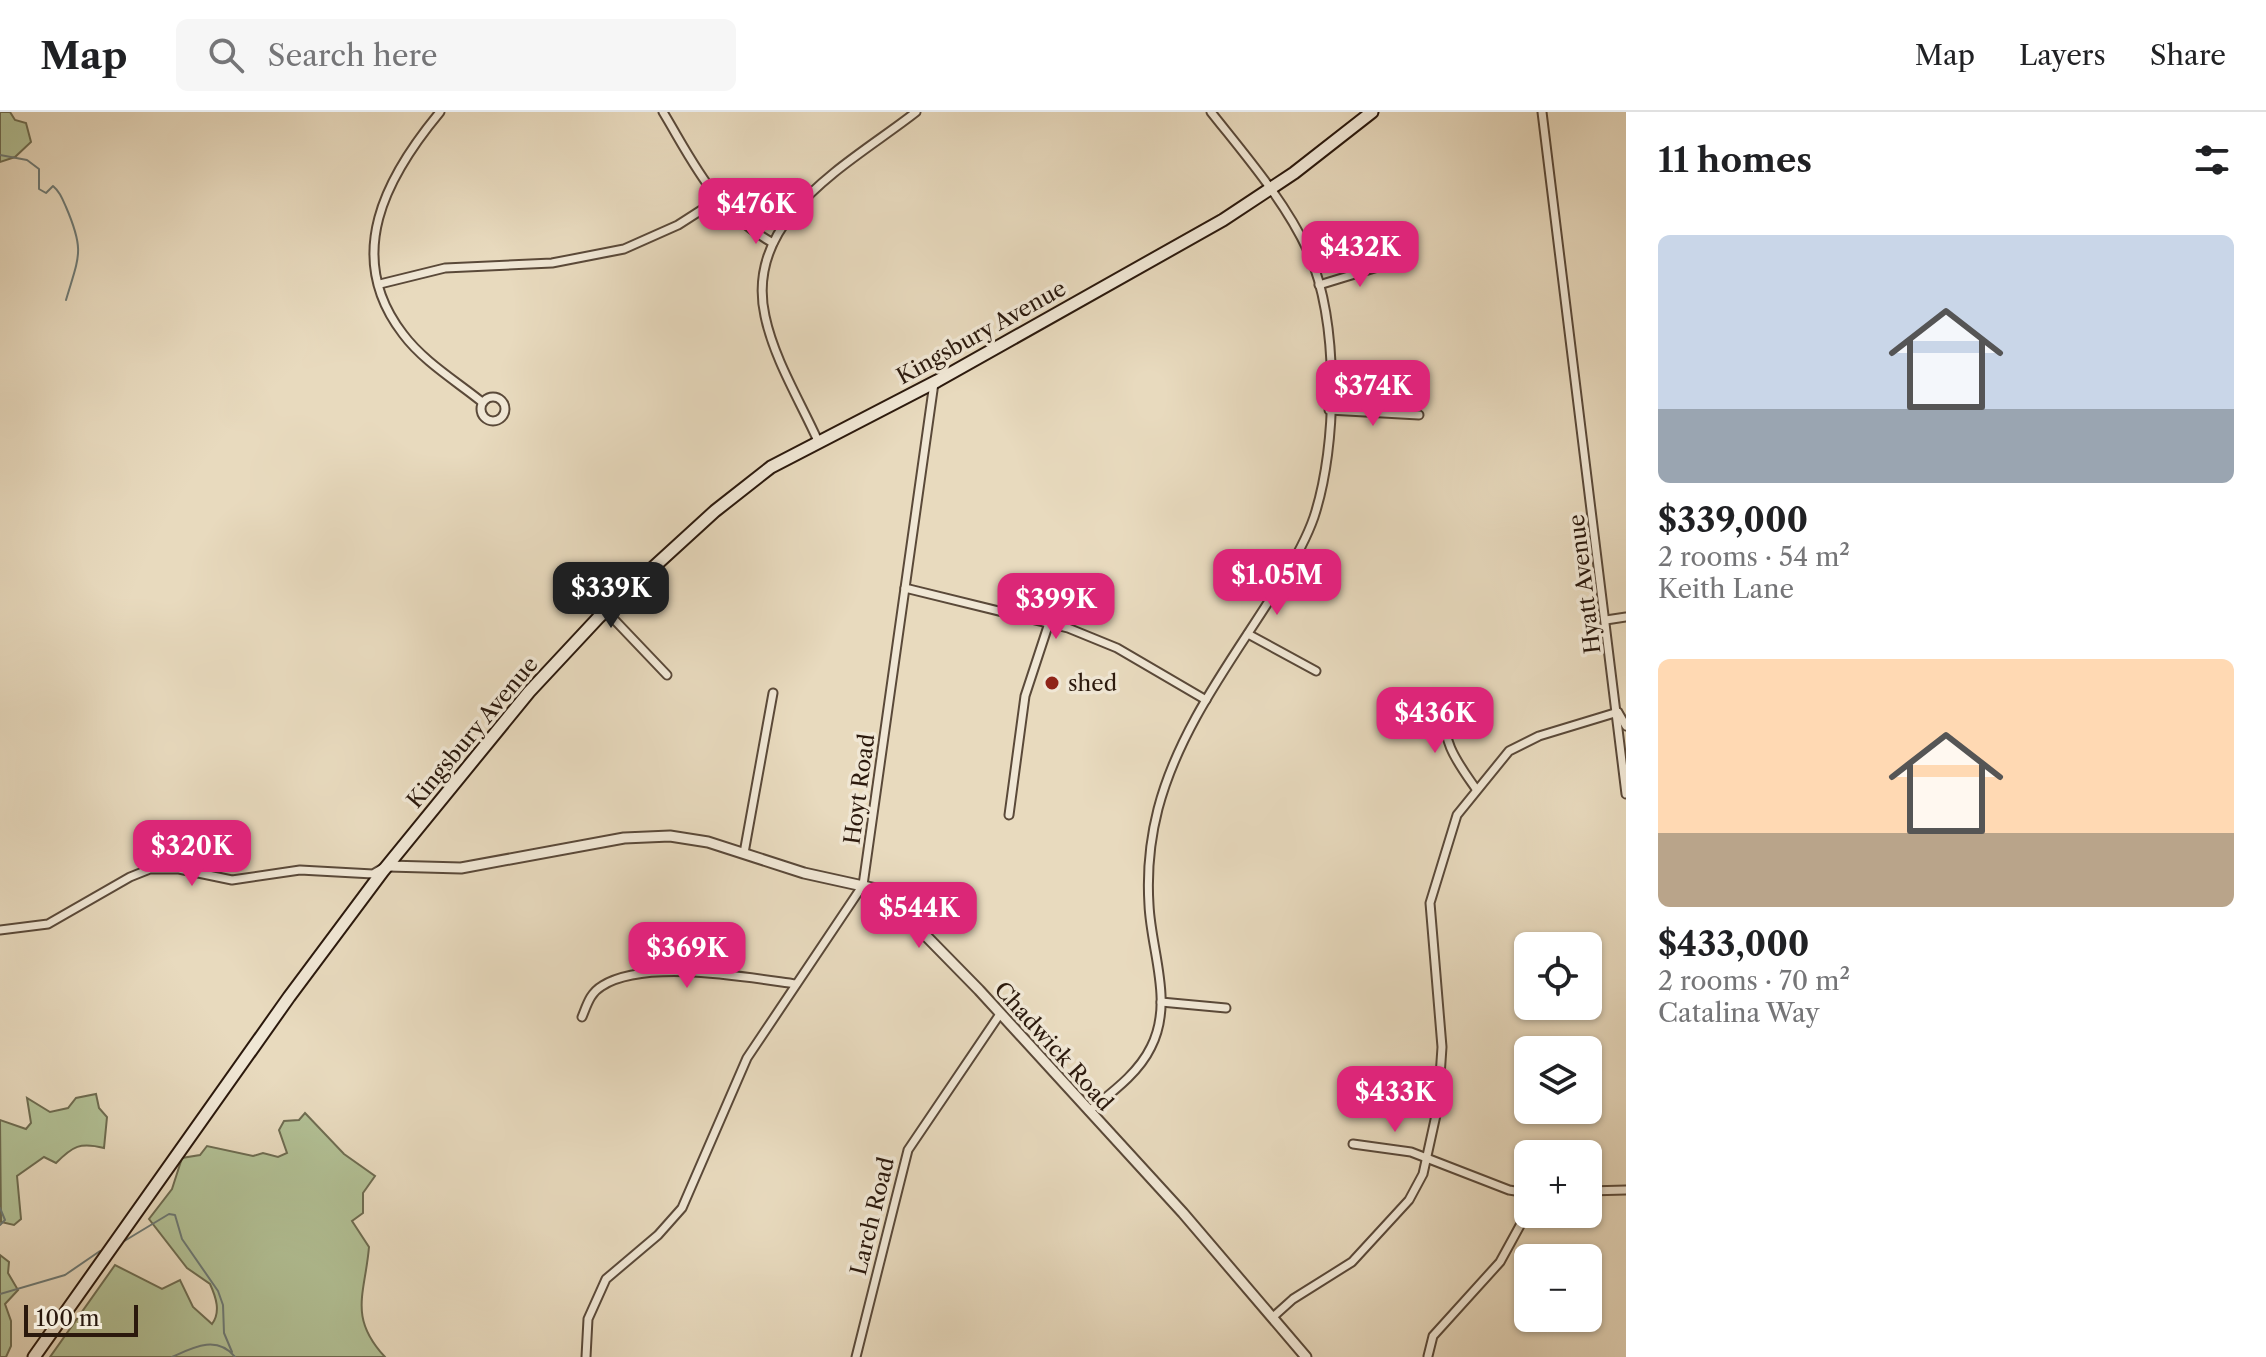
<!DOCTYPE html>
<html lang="en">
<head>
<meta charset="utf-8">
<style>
	:root { --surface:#fff; --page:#f6f6f6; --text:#202124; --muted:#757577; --line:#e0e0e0; --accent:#db2777 }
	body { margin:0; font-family:"Libre Caslon Text",serif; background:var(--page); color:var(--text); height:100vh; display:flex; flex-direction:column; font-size:30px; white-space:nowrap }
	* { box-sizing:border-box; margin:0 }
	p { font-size:26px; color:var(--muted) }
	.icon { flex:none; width:44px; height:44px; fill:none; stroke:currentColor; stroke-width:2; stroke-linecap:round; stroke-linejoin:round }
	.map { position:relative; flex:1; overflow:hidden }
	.sheet { display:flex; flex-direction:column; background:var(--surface); width:640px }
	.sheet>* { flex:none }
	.controls { position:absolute; left:1514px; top:820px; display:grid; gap:16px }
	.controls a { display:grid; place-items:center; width:88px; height:88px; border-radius:12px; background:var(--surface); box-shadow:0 2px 6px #0004; font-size:40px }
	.scale { position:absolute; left:24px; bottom:20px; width:114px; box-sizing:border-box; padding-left:8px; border:4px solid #2b190d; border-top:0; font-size:22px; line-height:28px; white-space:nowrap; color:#2b190d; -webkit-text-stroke:6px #f0e7d5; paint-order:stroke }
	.price { position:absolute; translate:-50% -68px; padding:0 18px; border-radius:16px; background:var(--accent); color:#fff; font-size:26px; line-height:52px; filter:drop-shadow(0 2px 4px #0008) }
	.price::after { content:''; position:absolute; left:50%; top:48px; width:24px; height:18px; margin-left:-12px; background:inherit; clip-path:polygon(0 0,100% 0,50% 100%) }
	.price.active { background:#222; color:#fff }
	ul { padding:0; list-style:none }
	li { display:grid; align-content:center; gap:16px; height:424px; padding:0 32px }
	li span { display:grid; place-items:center; height:248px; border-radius:12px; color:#555 }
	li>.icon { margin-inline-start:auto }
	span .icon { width:144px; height:144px; fill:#fffc; stroke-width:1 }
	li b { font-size:34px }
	h2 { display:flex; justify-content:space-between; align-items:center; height:96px; padding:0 32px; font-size:34px }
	header { display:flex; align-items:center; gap:48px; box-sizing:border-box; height:112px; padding:0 40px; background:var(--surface); border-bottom:2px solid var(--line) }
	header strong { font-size:38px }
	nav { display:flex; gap:44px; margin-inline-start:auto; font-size:28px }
	.search { width:560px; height:72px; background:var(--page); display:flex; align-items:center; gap:20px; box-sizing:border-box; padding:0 28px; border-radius:12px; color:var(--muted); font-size:30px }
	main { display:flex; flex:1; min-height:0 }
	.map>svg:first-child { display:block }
</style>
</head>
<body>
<header>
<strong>Map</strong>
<div class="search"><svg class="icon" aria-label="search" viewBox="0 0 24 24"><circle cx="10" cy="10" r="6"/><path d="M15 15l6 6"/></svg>Search here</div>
<nav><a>Map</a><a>Layers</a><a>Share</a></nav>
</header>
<main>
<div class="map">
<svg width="1626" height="1245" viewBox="0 0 1626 1245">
	<rect width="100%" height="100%" fill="#e8dabe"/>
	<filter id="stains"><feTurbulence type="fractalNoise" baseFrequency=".0025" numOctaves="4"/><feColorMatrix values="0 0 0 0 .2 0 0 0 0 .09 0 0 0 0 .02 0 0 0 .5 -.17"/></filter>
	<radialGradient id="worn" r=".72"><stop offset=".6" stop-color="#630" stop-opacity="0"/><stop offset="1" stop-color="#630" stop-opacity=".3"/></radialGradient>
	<!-- green -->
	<g fill="#b2c095" stroke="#6e6c51" stroke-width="2">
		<path d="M0,0H10L15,8L26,11L31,30L15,45L0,50Z"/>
		<path d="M96,982L99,996L107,1005L104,1036C80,1030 73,1034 56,1051L44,1045L17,1064L21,1107L14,1113L1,1110L0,1008L26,1017L31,1011L27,986L50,1000L68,996L76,986Z"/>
		<path d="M305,1001L344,1042L375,1064L363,1081V1101L352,1109L369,1135C365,1182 348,1205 385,1245H50L115,1153L162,1177L180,1168L193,1195L212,1212C221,1200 216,1185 210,1172L187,1156L149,1107L172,1077L182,1046L200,1043L207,1034L253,1044L263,1041L278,1045L287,1041L279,1018L284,1009L299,1008Z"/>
		<path d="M0,1143L9,1150L8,1161L18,1178L5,1192L11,1209V1234L6,1245H0Z"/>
	</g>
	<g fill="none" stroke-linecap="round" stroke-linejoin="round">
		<!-- stream -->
		<g stroke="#6d7974" stroke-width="2">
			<path d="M0,43L27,48L39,57V77L46,81L53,74C60,80 62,86 66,95C85,139 79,144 66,188"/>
			<path d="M0,1096L5,1108L0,1113"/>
			<path d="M121,1131L169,1102L175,1103L182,1127L218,1179L223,1193L224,1221L232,1240"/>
			<path d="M0,1182L65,1163L100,1139"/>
			<path d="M172,1245C194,1235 217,1223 235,1245"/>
		</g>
		<defs>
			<g id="minor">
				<path d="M440,0C386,65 343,144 403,222C423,249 456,269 482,290"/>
				<path d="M663,0C696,55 714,98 773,131"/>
				<path d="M1542,0L1626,682"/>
				<path d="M380,172L445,156L552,151L624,137L678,113L717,88"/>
				<path d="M1319,173L1391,151"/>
				<circle cx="493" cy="297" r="12"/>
				<path d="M1329,298L1419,303"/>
				<path d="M818,329C800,289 774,247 765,204C743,105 851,51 916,0"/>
				<path d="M905,476L1068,516L1117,536L1206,588"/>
				<path d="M606,499L667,563"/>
				<path d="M1606,508L1626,505"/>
				<path d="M1248,522L1316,559"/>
				<path d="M1446,595C1440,629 1458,651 1476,677"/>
				<path d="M1619,602L1626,614"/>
				<path d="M1009,703L1025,584L1049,511"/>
				<path d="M744,741L773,581"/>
				<path d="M0,818L48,812L130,765L150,757H179L232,768L300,758L373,762L383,756"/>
				<path d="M1161,890L1226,896"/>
				<path d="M582,905C587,893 590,881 602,874C645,847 745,865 796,872"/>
				<path d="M1089,999C1111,981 1138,962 1151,935C1174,890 1151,839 1149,793C1147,761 1150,728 1158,697C1180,613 1236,543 1281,470C1294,449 1306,428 1314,405C1338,332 1339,209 1308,139C1285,89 1245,43 1211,0"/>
				<path d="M1353,1032L1411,1040L1509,1078L1528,1081"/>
				<path d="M1588,1079L1626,1078"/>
				<path d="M1273,1205L1293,1187L1352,1150L1409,1088L1423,1062L1438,994L1442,935L1430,791L1457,703L1509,639L1539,624L1618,600"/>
				<path d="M1428,1244L1433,1224L1500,1150L1528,1099"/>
				<path d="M586,1245L588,1207L606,1167L658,1123L682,1096L747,946L863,773L934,271"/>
				<path d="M856,1245L908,1038L1000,902"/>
			</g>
			<path id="tertiary" d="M388,754L461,756L624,726L670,724L708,730L804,761L881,778L979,878L1183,1101L1306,1245"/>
			<path id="secondary" d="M34,1245L289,885L383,759L529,580L599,505L715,399L771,355L937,269L1223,108L1294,61L1372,0"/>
		</defs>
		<!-- minor casing -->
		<use href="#minor" stroke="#5a4939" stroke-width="11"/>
		<!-- tertiary casing -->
		<use href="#tertiary" stroke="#5a4939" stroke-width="13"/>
		<!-- secondary casing -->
		<use href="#secondary" stroke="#2b190d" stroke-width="15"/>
		<!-- minor -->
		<use href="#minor" stroke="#f0e7d5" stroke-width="7"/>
		<!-- tertiary -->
		<use href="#tertiary" stroke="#f0e7d5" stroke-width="9"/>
		<!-- secondary -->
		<use href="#secondary" stroke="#f0e7d5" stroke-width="11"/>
	</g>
	<!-- markers -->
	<circle fill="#8f2418" stroke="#f0e7d5" stroke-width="3" cx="1052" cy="571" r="8"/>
	<g text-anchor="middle" stroke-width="7" stroke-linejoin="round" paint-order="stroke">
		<!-- street labels -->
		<g font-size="22" fill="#2b190d" stroke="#f0e7d5">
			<text transform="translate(981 220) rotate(-29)" y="8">Kingsbury Avenue</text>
			<text transform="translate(1584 472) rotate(-97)" y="8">Hyatt Avenue</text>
			<text transform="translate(472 620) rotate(-50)" y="8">Kingsbury Avenue</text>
			<text transform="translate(859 677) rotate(-82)" y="8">Hoyt Road</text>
			<text transform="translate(1054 934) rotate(48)" y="8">Chadwick Road</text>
			<text transform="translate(872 1104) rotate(-76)" y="8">Larch Road</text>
		</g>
		<!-- poi labels -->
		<g font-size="22" fill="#2b190d" stroke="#f0e7d5" text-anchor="start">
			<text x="1068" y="579">shed</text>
		</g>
	</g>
	<rect width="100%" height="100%" filter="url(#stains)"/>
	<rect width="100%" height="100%" fill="url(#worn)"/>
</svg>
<div class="controls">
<a><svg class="icon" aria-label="locate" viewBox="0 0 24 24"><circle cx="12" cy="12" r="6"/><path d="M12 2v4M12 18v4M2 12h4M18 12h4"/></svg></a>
<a><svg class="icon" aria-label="layers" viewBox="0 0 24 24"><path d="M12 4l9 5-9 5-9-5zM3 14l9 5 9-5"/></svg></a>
<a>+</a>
<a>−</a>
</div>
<div class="scale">100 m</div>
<b class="price" style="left:756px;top:134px">$476K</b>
<b class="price" style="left:1360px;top:177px">$432K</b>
<b class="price" style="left:1373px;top:316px">$374K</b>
<b class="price" style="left:1277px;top:505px">$1.05M</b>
<b class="price active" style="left:611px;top:518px">$339K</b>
<b class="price" style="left:1056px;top:529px">$399K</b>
<b class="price" style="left:1435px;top:643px">$436K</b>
<b class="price" style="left:192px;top:776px">$320K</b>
<b class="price" style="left:919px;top:838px">$544K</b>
<b class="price" style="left:687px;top:878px">$369K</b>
<b class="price" style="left:1395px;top:1022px">$433K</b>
</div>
<section class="sheet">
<h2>11 homes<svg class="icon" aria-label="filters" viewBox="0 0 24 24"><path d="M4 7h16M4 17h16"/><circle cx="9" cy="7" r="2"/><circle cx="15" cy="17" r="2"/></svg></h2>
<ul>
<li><span style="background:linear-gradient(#c9d6e8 70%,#9aa5b1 0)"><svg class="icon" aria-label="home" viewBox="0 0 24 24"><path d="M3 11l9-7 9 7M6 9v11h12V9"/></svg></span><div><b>$339,000</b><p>2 rooms · 54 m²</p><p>Keith Lane</p></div></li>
<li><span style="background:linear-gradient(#ffd9b3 70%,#b9a48a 0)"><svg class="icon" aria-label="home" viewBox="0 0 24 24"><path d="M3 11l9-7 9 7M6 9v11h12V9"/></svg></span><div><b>$433,000</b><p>2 rooms · 70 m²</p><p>Catalina Way</p></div></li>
</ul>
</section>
</main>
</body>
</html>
